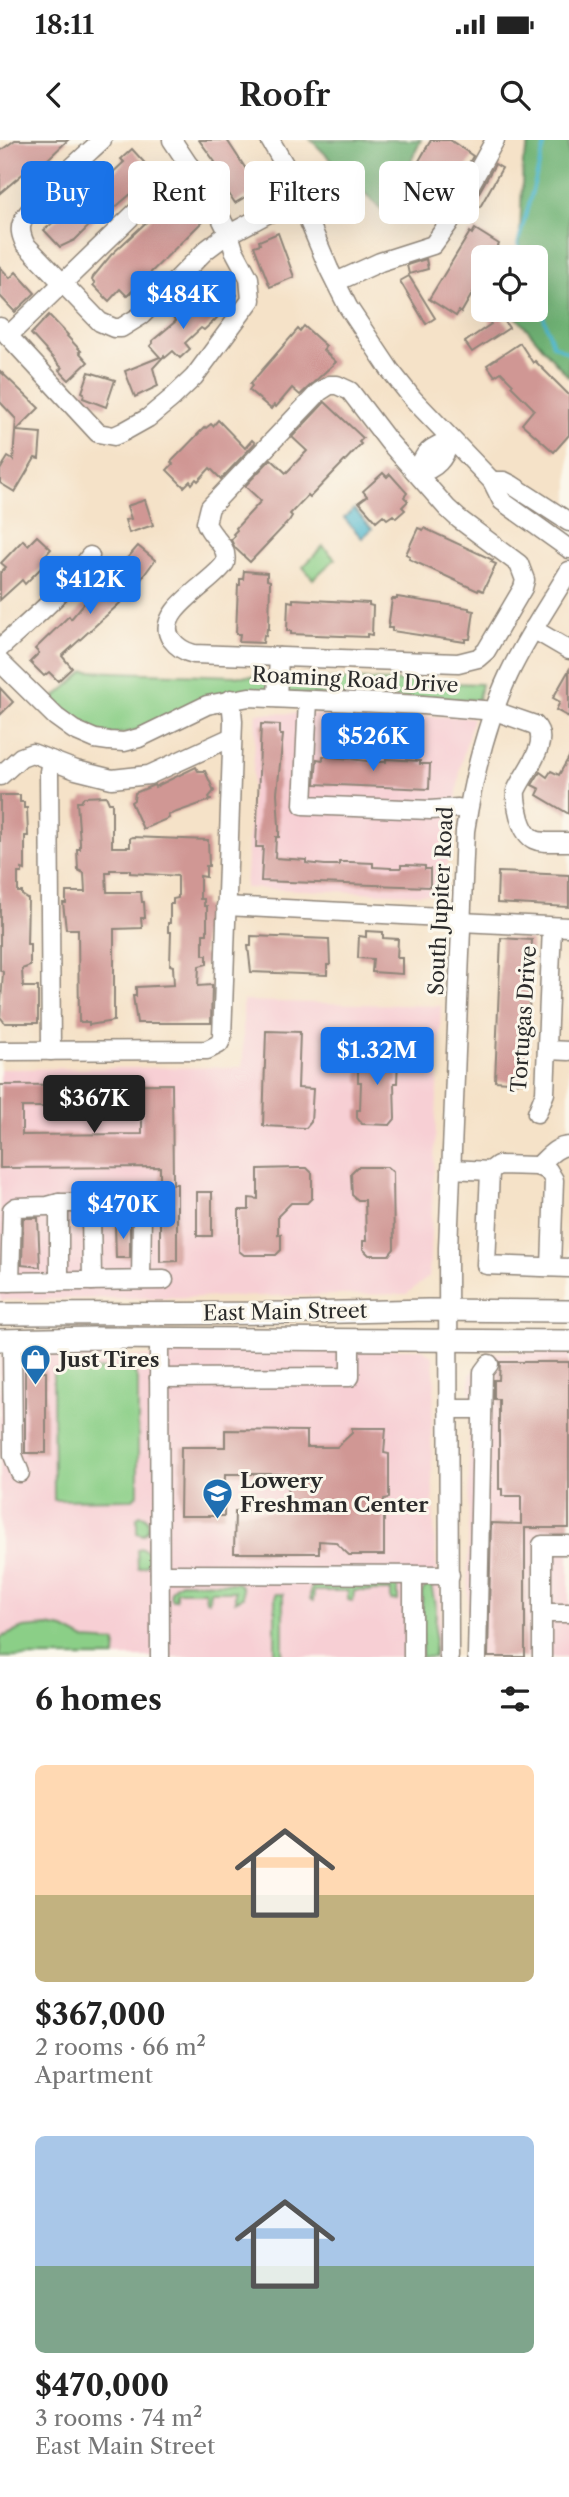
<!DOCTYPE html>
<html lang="en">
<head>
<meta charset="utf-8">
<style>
	:root { --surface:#fff; --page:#f6f6f6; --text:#222; --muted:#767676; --accent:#1a73e8 }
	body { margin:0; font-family:"Libre Caslon Text",serif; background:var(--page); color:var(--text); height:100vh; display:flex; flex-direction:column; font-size:26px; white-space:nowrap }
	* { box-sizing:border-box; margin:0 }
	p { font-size:23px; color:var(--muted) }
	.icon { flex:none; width:38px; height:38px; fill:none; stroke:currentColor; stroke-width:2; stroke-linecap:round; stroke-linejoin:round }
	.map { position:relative; height:1517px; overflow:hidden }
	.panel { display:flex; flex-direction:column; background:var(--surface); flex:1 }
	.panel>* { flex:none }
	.guide { position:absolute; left:21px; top:21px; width:528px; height:63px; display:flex; gap:14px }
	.fabs { position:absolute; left:471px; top:105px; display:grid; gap:14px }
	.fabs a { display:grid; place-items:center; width:77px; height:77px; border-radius:10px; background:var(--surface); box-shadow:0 7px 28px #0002; font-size:35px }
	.price { position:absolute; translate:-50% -60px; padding:0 16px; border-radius:7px; background:var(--accent); color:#fff; font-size:23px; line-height:46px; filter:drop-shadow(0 2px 4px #0008) }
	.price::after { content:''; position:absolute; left:50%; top:42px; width:21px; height:16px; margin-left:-10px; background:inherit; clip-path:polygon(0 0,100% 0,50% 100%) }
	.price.current { background:#222; color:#fff }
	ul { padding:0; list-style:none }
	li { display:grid; align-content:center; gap:14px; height:371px; padding:0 35px }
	li span { display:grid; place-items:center; height:217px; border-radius:10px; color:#555 }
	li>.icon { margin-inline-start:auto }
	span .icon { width:126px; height:126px; fill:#fffc; stroke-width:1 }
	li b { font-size:30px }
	h2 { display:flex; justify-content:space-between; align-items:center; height:84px; padding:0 35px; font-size:30px }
	.pill { padding:0 24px; border-radius:10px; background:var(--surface); box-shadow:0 7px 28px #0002; font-size:24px; line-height:63px }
	.pill.current { background:var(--accent); color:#fff }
	.status { display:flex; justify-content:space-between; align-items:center; height:49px; padding:0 35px; background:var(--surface); direction:ltr }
	.status svg { height:19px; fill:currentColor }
	header { display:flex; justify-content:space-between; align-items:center; height:91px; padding:0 35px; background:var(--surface); font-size:32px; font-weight:600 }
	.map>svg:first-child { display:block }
</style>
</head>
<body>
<div class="status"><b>18:11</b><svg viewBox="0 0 49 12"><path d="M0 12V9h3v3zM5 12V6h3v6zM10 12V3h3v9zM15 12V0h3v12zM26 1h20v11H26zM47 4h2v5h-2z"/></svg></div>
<header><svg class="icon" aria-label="back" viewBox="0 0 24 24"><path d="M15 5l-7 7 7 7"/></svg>Roofr<svg class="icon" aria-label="search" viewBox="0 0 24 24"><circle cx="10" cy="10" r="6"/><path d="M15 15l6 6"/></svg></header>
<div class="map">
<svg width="569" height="1517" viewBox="0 0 569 1517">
	<rect width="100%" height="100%" fill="#fbf7ec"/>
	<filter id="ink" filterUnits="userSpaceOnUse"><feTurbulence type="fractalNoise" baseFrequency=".0143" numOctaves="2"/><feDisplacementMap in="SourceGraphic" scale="14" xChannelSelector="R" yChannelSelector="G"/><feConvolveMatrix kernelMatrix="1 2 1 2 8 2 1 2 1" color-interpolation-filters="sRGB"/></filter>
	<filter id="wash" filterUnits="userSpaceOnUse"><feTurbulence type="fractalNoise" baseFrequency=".00686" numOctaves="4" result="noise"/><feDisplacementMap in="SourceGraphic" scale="28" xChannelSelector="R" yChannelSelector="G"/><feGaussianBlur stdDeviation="1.57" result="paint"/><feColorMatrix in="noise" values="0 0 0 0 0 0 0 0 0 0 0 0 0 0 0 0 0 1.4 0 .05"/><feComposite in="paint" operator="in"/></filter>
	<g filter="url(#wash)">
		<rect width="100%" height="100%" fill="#f5e2c8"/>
		<!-- built -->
		<g fill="#f7cfd4">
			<path d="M257,573L473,577L461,624L443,755L245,748Z"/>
			<path d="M243,861L441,866L429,1137L406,1154L0,1160V929L243,927Z"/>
			<path d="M330,1209H423L433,1217L435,1245L431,1293L435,1412L441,1458L440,1517H0V1216H48V1210L78,1216L171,1217L178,1210Z"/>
			<path d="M569,1211V1517H467L470,1235L491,1213Z"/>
		</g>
		<!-- green -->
		<g fill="#8bcf87" stroke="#5b7d59" stroke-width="2">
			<path d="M323,406L335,419L313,439L303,427Z"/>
			<path d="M85,531L481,544L478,560L228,552C159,567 114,635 54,558Z"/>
			<path d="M133,1229L138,1239V1354L133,1359L54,1360L53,1230Z"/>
			<path d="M140,1375L145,1376L148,1380V1390L143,1395L137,1393V1378Z"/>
			<path d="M142,1408L148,1412L149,1420L146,1426L138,1428L137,1409Z"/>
			<path d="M181,1442L238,1443L242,1447L243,1457L235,1461V1451H210L209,1461L206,1460L205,1451H176V1460H172C167,1453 174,1445 181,1442Z"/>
			<path d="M316,1442L398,1443V1461L391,1460V1451H354L353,1461L348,1460V1451H314L313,1461L310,1459V1451Z"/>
			<path d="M431,1445L436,1469L434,1517H422V1452L425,1447Z"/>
			<rect x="275" y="1454" width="8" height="63"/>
			<path d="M47,1486L64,1489L85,1500L116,1502L115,1517H0V1498L23,1488Z"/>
		</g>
		<!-- forest -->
		<g fill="#70b274" stroke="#4e6e50" stroke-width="2">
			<path d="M311,0H421L386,74Z"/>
			<path d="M531,0H569V237C550,218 535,196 516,177L517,170H536V117H519L523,21Z"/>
		</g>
		<!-- water -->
		<path fill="#4eb6cc" stroke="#3c707c" stroke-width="2" d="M354,369L372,389L362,398L344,378Z"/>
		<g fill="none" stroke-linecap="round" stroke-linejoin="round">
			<!-- stream -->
			<g stroke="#4eb6cc" stroke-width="3.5">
				<path d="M523,117L518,104L546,0"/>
				<path d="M536,154L553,205L569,213"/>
			</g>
		</g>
		<g id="blocks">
			<!-- building -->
			<g fill="#d09794" fill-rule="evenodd">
				<path d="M15,0H68L29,37L25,32L0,53V11Z"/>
				<path d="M199,0H227L259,49L235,63L210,25L215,22Z"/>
				<path d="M431,0H450L473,16L449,59L440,54L426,79L424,77L421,81L396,67L399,63L396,61Z"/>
				<path d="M132,9L151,30L136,43L139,47L105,76L103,73L99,76L75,100L60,107L44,90L71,68L69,66L80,56L91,48L92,49L108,34L109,36L124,22L121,19Z"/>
				<path d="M495,24L502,28L480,67L473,63Z"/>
				<path d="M180,51L206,78L127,156L120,149L109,161L93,145L95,143L92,140L93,137L111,115Z"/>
				<path d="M475,89L499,104L497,108L499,110L494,117H483V135L461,173L459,171L456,176L429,159L470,92L472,94Z"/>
				<path d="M278,93L294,137L270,147L254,106L260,104L259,101Z"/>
				<path d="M426,119L428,129L409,134L407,125Z"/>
				<path d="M0,127L10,138L16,132L35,153L15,172L0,156Z"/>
				<path d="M219,134L237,155L215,180L204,190L201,188L185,203L190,209L180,218L173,211L165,218L164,216L153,228L158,246L135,257L125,231L160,217L150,206L153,203L152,201L176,181L172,176Z"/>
				<path d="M409,136L435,178L426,184L400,141Z"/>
				<path d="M500,174L509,188L472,212L465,202L491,184L489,181Z"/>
				<path d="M49,175L68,195L67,196L81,211L79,212L88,222L69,240L59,230L62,228L31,194Z"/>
				<path d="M304,186L326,206L323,210L336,222L300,255L292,248L276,267L274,265L271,269L249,250L252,246L250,244L298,189L300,191Z"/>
				<path d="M520,203L533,223L535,221L569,255V295L554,312L522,284L534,269L511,246L513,244L501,232L495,236L487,225Z"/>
				<path d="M0,231L39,268L16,291L41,293L39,319L35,318L15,352L0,343V330L8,317L13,320L16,279L0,262Z"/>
				<path d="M89,232L115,240L106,267L83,258L84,253L82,252Z"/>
				<path d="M325,262L363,298L359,302L361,304L310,357L308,355L290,374L292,376L289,381L250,422L235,408L231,400L235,396L233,394L237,390L236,388L261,361L245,346L271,319L286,333L307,311L292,297Z"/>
				<path d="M218,280L245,308L252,300L255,303L221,339L210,328L198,341L196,339L192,344L190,341L184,347L167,330L173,324L171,322L205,287L206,288L211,284L213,286Z"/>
				<path d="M383,333L387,337L390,334L407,353L404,357L408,361L402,367L405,370L396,378L393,375L387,379L383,375L376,381L359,362L367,356L363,351Z"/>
				<path d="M145,360L153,385L129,393L125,380L131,379L127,366Z"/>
				<path d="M418,388L423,390L424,388L493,420L491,422L496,424L483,451L479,449L478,451L409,419L410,416L406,414Z"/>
				<path d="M37,396L51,409L43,418L47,422L25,444L22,440L0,460V433L6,427L1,423L23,400L28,405Z"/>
				<path d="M138,406L155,420L131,453L62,516L72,528L58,541L49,532L44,536L30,522L39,513L35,509L69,476L71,479L92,454L96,458L113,443L109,439Z"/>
				<path d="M244,431L267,433V440L270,441L269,489H267L266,496L264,495L263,503L239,502L240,494H236L238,445H240V439H243Z"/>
				<path d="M397,457L469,468V470L474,471L470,499H465V502L392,491V488H388L392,459H397Z"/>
				<path d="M293,459L369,463V465L373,466L372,495L367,494V497L291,494V491H287L288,461L293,462Z"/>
				<path d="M569,530V577L556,570L560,562L553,558Z"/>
				<path d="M0,548L13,562L0,575Z"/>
				<path d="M261,584L280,585V595H283L277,653L279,686V697H276L275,718L306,720V723L325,725H339V722H350L373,723V727L391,728H401V725H407L425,726V729H430V747L261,741L263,707H256Z"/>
				<path d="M323,616L376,622H386V619L420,621V624H430L429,649L315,644L317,619L323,620Z"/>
				<path d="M569,617V674L537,655L540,649L532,645L540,632L547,637L551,631L559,635Z"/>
				<path d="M196,627L198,631H205L214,651L209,657L211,660L168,675L169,678L143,689L131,662L134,660L135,653L154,645L155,647Z"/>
				<path d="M0,655H20V662H24V668H27L28,696H25V730L22,729V733H18V752H22V755L28,759L27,804H30V826L22,829L23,847H38V883H5L0,877L3,832L0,830Z"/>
				<path d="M106,656L109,663H112V707H130V698L132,697L208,700L209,726H206V737L200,736V759H204V766H207V794H203V815H207V824L199,826L198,846L212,845L211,883H137L133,856H136V847L174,845L173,826L170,825L171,792H168V783H170V764H173V759L178,758V736L130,733V730H110V733H106L107,752H141L142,762H144L145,778H141L142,788L114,789V881L89,885V882H79L78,789H66L63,763H66V752H85L84,733L78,730L77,709H80V703L77,662H81L84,657Z"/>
				<path d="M498,732L569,735V767L497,763Z"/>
				<path d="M366,791L383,792V798L398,799L397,818H402V834L372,832L373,819L358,818L359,796L366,797Z"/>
				<path d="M251,796L329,799L330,825H327V835L251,832L248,806H251Z"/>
				<path d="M501,798L532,800L526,943L495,941Z"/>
				<path d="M266,891L300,892L298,948L313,949L311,982L306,988L263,986Z"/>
				<path d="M364,911L393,912L398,918L397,943H394L395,979L390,985L362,984L357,978V970H360L361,942H358V917Z"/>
				<path d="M172,944L173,1044H177V1121L160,1122V1027L0,1028V945ZM22,967H142V994L22,995Z"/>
				<path d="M357,1027H387L393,1032L394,1109L389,1115H369L363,1109V1101H366L365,1060H358L352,1055L351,1033Z"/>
				<path d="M298,1028H307L312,1033V1058L307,1063H291L278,1076V1095L281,1094V1110L276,1115H244L239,1111V1070H249V1058L258,1059V1029Z"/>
				<rect x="197" y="1052" width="15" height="44"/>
				<path d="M23,1078H38L40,1127L22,1125Z"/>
				<path d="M115,1084H130V1118H116Z"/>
				<path d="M500,1222H569V1388H525V1517H488L491,1383L521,1384V1356H502V1349H499V1259H494V1240H499Z"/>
				<rect x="25" y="1231" width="21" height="82"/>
				<path d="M352,1288H386L384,1313L389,1314V1358L384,1359V1415H349L335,1402L319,1401V1413H234L235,1371L287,1372L288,1334H225L224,1376H180L181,1307H225V1290L307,1291V1307H337L352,1293Z"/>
			</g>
		</g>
	</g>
	<g filter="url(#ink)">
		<use href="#blocks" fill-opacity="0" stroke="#90867a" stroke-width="2"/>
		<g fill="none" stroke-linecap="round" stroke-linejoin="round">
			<defs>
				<g id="minor">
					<path d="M102,0C85,16 28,65 22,83C19,90 22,97 25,104L100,182L114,188H121L142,175L206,110L222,98L267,74L302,61"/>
					<path d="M270,0L287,29L329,129L348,167L390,230L413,259L492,341L502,361L569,409"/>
					<path d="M336,142L380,122L433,105L449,83L495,0"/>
					<path d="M0,187L98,293L114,296L123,292L148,278L172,258L194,237L251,160L249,138L234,110L229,94L212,60L172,0"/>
					<path d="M8,196L165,44L190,26"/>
					<path d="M330,245H337L350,251L389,302L447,368L459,379L519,424L525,440L523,448L486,511L478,518L458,523L194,514C185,512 177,507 171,499C153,472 213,443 225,423C229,405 212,399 206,383L210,367L319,252Z"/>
					<path d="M451,300C444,319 437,329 418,333C422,313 431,306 451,300Z"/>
					<path d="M492,341H504L512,345L569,382"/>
					<path d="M533,489L569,510"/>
					<path d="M0,508C32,479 66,452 90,416"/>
					<path d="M0,522L56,577L74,590L95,599L109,601L124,602L139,598L207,565L249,557L423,565L495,571L535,585C552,603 523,633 516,651C515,661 518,670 520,679C529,708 543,701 569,702"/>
					<path d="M277,558L279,517"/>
					<path d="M308,560L303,665L430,670L458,668"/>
					<path d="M51,620L49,632L51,911"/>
					<path d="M0,636L21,617L32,613L76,630L112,639L149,635L232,597"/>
					<path d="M226,766L461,778"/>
					<path d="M460,782L569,787"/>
					<path d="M547,910L569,911"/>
					<path d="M0,911L207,910L219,904L222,898L233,581L231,559"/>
					<path d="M537,973L545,953L552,787"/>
					<path d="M538,1026C547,1018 556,1006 569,1006"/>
					<path d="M451,1029L490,1031L498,1025L536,1026L548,1030L554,1040L551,1127"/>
					<path d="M490,1031L486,1125L569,1128"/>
					<path d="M59,1063V1141"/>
					<path d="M91,1073H142L141,1140"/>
					<path d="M0,1142L164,1140"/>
					<path d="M10,1142L12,1070L16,1067L48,1066L59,1063H75L91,1071L92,1141"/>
					<path d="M12,1200L13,1315L20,1333"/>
					<path d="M159,1200L160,1517"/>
					<path d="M159,1238L350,1237V1201"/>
					<path d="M448,1269H482"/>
					<path d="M160,1434L450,1435"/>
					<path d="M413,1435V1517"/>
					<path d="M542,1473H569"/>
					<path d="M449,1517L448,1108L465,691C473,638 486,583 509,534C526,498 549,465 569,431"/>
					<path d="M477,1517L483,1232L489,1224"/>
					<path d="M542,1517V1405H569"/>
				</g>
				<g id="major">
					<path d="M0,1174L303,1173L428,1170L569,1171"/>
					<path d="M0,1200L93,1198L569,1201"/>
				</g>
			</defs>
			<!-- minor casing -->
			<use href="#minor" stroke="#90867a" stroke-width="21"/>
			<!-- major casing -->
			<use href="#major" stroke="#90867a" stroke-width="24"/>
			<!-- minor -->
			<use href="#minor" stroke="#fff" stroke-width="18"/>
			<!-- major -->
			<use href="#major" stroke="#fff" stroke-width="21"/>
		</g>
	</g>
	<!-- icons -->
	<defs>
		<symbol id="shop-pin" viewBox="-11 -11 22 30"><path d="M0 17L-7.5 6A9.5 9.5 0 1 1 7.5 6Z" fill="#1f6fb2" stroke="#fbf7ec"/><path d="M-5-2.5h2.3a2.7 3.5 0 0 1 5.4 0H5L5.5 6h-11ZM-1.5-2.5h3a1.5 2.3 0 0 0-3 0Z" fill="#fff"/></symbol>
		<symbol id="school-pin" viewBox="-11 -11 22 30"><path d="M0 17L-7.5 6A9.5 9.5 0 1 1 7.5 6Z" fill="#1f6fb2" stroke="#fbf7ec"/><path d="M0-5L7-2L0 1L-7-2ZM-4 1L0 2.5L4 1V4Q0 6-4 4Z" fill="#fff"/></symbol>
	</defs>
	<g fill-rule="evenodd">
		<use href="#shop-pin" x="18" y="1202" width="35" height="47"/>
		<use href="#school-pin" x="200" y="1336" width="35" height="47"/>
	</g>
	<g text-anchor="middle" stroke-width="6" stroke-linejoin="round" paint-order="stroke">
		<!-- street labels -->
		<g font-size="21" fill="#2b2b2b" stroke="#fbf7ec">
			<text transform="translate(355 540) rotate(3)" y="7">Roaming Road Drive</text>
			<text transform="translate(441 761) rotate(-87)" y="7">South Jupiter Road</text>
			<text transform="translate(524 879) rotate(-86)" y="7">Tortugas Drive</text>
			<text transform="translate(285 1172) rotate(-1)" y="7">East Main Street</text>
		</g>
		<!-- poi labels -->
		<g font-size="21" font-weight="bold" fill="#2b2b2b" stroke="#fbf7ec" text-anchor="start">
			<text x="59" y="1227">Just Tires</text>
			<text x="240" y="1348">Lowery<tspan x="240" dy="24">Freshman Center</tspan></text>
		</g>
	</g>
</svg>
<div class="fabs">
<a><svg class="icon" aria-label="locate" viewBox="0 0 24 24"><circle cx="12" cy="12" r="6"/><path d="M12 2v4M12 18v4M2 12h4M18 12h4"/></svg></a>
</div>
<b class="price" style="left:183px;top:191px">$484K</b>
<b class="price" style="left:90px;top:476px">$412K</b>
<b class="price" style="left:373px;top:633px">$526K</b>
<b class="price" style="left:377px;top:947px">$1.32M</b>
<b class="price current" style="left:94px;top:995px">$367K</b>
<b class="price" style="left:123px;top:1101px">$470K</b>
<div class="guide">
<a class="pill current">Buy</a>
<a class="pill">Rent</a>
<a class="pill">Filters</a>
<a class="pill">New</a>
</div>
</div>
<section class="panel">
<h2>6 homes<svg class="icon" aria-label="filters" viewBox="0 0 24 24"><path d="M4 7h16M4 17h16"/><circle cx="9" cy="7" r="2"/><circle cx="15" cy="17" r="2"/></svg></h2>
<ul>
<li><span style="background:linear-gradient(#ffd9b3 60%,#c2b280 0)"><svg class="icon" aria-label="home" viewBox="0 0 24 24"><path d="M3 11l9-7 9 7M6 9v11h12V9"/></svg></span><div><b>$367,000</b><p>2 rooms · 66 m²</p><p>Apartment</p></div></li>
<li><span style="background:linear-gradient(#a9c7e8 60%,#7fa58c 0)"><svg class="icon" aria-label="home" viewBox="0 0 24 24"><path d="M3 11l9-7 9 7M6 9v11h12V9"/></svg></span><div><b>$470,000</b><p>3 rooms · 74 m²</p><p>East Main Street</p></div></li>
</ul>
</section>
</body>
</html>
